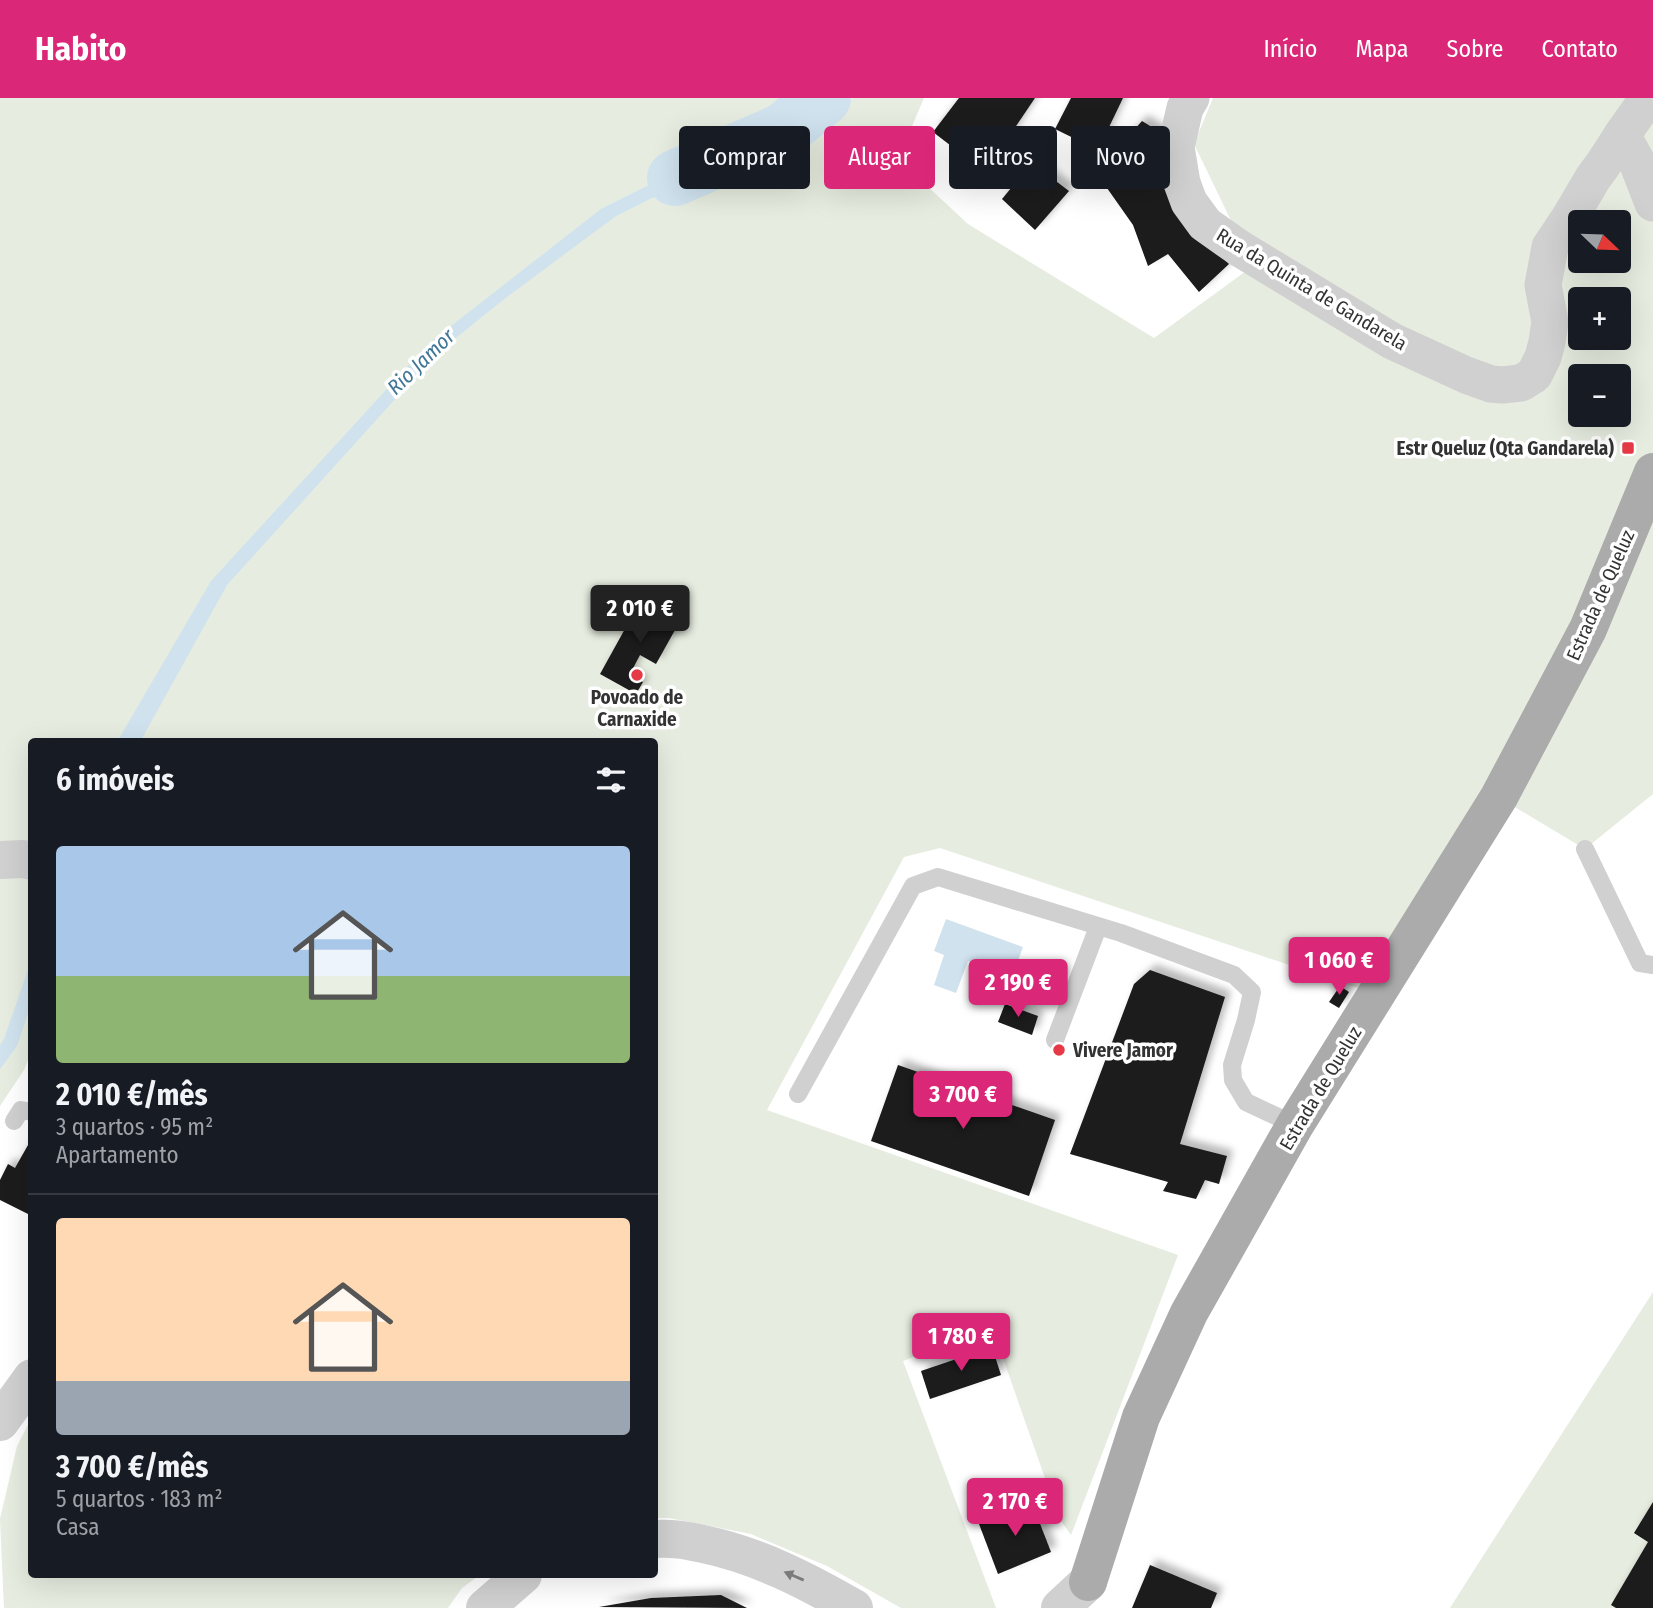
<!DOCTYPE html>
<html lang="pt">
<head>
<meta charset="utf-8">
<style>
	:root { --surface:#171b24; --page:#242831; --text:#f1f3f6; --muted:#9ea1a6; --line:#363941; --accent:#db2777 }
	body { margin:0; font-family:"Fira Sans Condensed",sans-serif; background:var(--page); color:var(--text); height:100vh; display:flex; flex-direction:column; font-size:26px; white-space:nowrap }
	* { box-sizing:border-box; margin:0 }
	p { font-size:23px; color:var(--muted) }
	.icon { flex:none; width:38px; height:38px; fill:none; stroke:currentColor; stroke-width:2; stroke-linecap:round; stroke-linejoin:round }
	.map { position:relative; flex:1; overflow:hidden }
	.drawer { position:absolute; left:28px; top:640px; width:630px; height:840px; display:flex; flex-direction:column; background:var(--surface); border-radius:7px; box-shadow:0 7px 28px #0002 }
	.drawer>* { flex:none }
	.hud { position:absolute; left:679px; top:28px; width:665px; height:63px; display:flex; gap:14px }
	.needle { width:46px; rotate:113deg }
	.fabs { position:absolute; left:1568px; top:112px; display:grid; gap:14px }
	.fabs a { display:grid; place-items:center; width:63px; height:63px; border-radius:7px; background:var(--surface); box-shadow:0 7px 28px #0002; font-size:35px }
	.price { position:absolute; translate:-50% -60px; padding:0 16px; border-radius:7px; background:var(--accent); color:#fff; font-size:23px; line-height:46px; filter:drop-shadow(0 2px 4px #0008) }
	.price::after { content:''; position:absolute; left:50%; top:42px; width:21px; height:16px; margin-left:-10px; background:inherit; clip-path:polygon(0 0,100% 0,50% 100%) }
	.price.current { background:#222; color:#fff }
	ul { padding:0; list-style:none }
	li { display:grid; align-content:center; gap:14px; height:371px; padding:0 28px }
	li+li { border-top:2px solid var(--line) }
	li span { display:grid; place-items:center; height:217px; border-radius:7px; color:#555 }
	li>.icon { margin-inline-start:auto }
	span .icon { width:126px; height:126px; fill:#fffc; stroke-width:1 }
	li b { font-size:30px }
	h2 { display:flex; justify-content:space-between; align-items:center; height:84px; padding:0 28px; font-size:30px }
	.tag { padding:0 24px; border-radius:7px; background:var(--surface); box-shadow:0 7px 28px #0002; font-size:24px; line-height:63px }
	.tag.current { background:var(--accent); color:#fff }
	header { display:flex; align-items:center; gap:42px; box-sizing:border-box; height:98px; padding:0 35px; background:var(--accent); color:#fff }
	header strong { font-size:33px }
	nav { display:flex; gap:38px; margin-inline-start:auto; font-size:24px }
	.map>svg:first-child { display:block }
</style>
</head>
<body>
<header>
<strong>Habito</strong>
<nav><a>Início</a><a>Mapa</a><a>Sobre</a><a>Contato</a></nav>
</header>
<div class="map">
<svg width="1653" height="1510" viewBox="0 0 1653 1510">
	<defs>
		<filter id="shadow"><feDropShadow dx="6" dy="-6" stdDeviation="3.5" flood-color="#0004"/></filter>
	</defs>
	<rect width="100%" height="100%" fill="#fff"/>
	<!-- green -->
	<g fill="#e6ecdf" fill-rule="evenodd">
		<path d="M0,0H846L654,110L853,0H924L898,61L968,126L1154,240L1253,168L1194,46L1213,0H1626L1653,21V696L1585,751L1498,699L1361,891L940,750L904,759L767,1012L1178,1157L1071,1437L1059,1420L992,1229L903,1263L996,1510H901L827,1468L751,1436L669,1420H655L654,644H32L31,750L0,743ZM1580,124H1619V163H1580ZM1580,201H1619V240H1580ZM1580,278H1619V317H1580Z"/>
		<path d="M0,776L32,780L31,955L24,972L0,1008Z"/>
		<path d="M1653,1194V1510H1450L1476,1469Z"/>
		<path d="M31,1321L32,1477H480L462,1490L448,1510H4L0,1421L17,1348Z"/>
	</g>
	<!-- water -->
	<g fill="#cfe2ee">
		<path d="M805,0H832L826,5L686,83L616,118L503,202L436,256L227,487L140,644H117L211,483L428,246L601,111L661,81Z"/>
		<path d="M946,821L1023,849L1012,879L968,863L956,895L934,887L944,857L934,853Z"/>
		<path d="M31,863V906L17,948L0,971V947L4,941Z"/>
	</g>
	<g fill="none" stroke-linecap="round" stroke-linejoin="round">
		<!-- river -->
		<path stroke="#cfe2ee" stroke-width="56" d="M675,80L783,33L823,0"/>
	</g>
	<!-- building -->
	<g fill="#1a1a1a" filter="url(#shadow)">
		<path d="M959,0H1035L985,74L933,34Z"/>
		<path d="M1071,0H1123L1098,52L1055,31Z"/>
		<path d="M1142,23L1163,36L1153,50L1174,71L1197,133L1229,166L1199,194L1168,156L1148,168L1133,127L1107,90L1136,65L1119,49Z"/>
		<path d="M1032,65L1069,93L1035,132L1002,101Z"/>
		<path d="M641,502L680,523L656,566L640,557L630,576L643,584L636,596L600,576Z"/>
		<path d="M1150,872L1225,899L1180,1046L1227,1058L1219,1086L1205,1082L1196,1101L1163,1093L1168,1084L1070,1056L1134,886Z"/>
		<path d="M1340,888L1349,894L1339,910L1329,904Z"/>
		<path d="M1005,906L1038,918L1032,937L998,924Z"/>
		<path d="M898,967L1055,1022L1029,1098L871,1043Z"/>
		<path d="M32,1040V1118L0,1102V1082L8,1066L15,1070Z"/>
		<path d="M992,1249L1001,1277L930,1301L921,1273Z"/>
		<path d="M1653,1404V1510H1616L1611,1507L1648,1444L1634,1435Z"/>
		<path d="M1032,1405L1051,1454L998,1476L979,1426Z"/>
		<path d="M1150,1467L1217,1495L1211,1510H1132Z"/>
		<path d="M721,1497L747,1510L599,1509L651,1500Z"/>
	</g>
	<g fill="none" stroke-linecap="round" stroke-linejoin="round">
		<!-- service -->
		<g stroke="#d0d0d0" stroke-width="18">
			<path d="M1585,751L1640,865L1653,867"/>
			<path d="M1055,942L1098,829"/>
			<path d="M798,996L913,788L938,779L1121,835L1234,877L1252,894L1246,922L1232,967L1233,982L1246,1004L1295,1027"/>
			<path d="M14,1023L21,1012L32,1014"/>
		</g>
		<!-- minor -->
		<g stroke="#d0d0d0" stroke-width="37">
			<path d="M1191,0L1185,10L1176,49L1182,85L1189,104L1205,126L1239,150L1392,243L1466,277L1491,286L1502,287L1521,285L1534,277L1543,259L1547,244L1550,224L1543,187L1550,149L1570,119L1593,80L1604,65L1622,37L1648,0"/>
			<path d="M1622,37L1637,64L1653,105"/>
		</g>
		<!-- tertiary -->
		<g stroke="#d0d0d0" stroke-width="38">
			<path d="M0,762L23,761L32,763"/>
			<path d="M0,1324L32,1280"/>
			<path d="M654,1441C673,1440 685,1442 703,1446C757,1457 807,1483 854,1510"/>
			<path d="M485,1510L523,1477"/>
			<path d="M1060,1510L1088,1484"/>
		</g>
		<!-- primary -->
		<path stroke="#ababab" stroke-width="38" d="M1088,1484L1141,1319L1189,1215L1295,1027L1499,699L1588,531L1653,374"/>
	</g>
	<!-- one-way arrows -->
	<defs><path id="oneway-solid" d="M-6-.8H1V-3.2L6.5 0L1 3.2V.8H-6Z" transform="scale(1.75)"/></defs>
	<use fill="#7a7a7a" href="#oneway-solid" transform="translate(794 1478) rotate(-157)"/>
	<!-- markers -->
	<g fill="#e63946" stroke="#fff" stroke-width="2.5">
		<rect x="1621" y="343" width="14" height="14" rx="3.5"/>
		<circle cx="637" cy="577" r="7"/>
		<circle cx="1059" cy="952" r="7"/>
	</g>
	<g text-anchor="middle" stroke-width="7" stroke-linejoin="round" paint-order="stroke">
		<!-- street labels -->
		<g font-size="19" fill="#333" stroke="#fff">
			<text transform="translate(1312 191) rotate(31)" y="7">Rua da Quinta de Gandarela</text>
			<text transform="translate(1600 497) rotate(-66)" y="7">Estrada de Queluz</text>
			<text transform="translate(1320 990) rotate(-59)" y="7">Estrada de Queluz</text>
		</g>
		<!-- poi labels -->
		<g font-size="19" font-weight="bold" fill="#333" stroke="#fff" text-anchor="end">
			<text x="1614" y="357">Estr Queluz (Qta Gandarela)</text>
			<text x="637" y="606" text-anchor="middle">Povoado de<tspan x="637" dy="22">Carnaxide</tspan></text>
			<text x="1073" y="959" text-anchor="start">Vivere Jamor</text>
		</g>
		<!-- water labels -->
		<g font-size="21" font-style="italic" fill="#3f7597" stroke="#fff">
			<text transform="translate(421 264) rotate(-44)" y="7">Rio Jamor</text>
		</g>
	</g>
</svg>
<div class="fabs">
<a><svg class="needle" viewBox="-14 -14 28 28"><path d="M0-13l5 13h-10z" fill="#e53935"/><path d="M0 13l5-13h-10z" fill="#9ea1a6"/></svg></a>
<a>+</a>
<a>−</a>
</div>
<b class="price current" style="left:640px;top:547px">2 010 €</b>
<b class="price" style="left:1339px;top:899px">1 060 €</b>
<b class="price" style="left:1018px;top:921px">2 190 €</b>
<b class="price" style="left:963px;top:1033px">3 700 €</b>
<b class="price" style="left:961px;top:1275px">1 780 €</b>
<b class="price" style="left:1015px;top:1440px">2 170 €</b>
<div class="hud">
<a class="tag">Comprar</a>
<a class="tag current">Alugar</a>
<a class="tag">Filtros</a>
<a class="tag">Novo</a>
</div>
<section class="drawer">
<h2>6 imóveis<svg class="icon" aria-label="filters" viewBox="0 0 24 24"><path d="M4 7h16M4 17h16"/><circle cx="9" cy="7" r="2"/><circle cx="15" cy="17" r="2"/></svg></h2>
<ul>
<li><span style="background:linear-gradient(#a9c7e8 60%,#8fb573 0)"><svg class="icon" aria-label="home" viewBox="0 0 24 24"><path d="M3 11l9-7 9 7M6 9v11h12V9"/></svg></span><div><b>2 010 €/mês</b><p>3 quartos · 95 m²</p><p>Apartamento</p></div></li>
<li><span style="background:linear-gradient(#ffd9b3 75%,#9aa5b1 0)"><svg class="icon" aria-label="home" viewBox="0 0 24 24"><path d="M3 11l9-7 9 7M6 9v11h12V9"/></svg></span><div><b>3 700 €/mês</b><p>5 quartos · 183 m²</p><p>Casa</p></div></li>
</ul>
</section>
</div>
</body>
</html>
